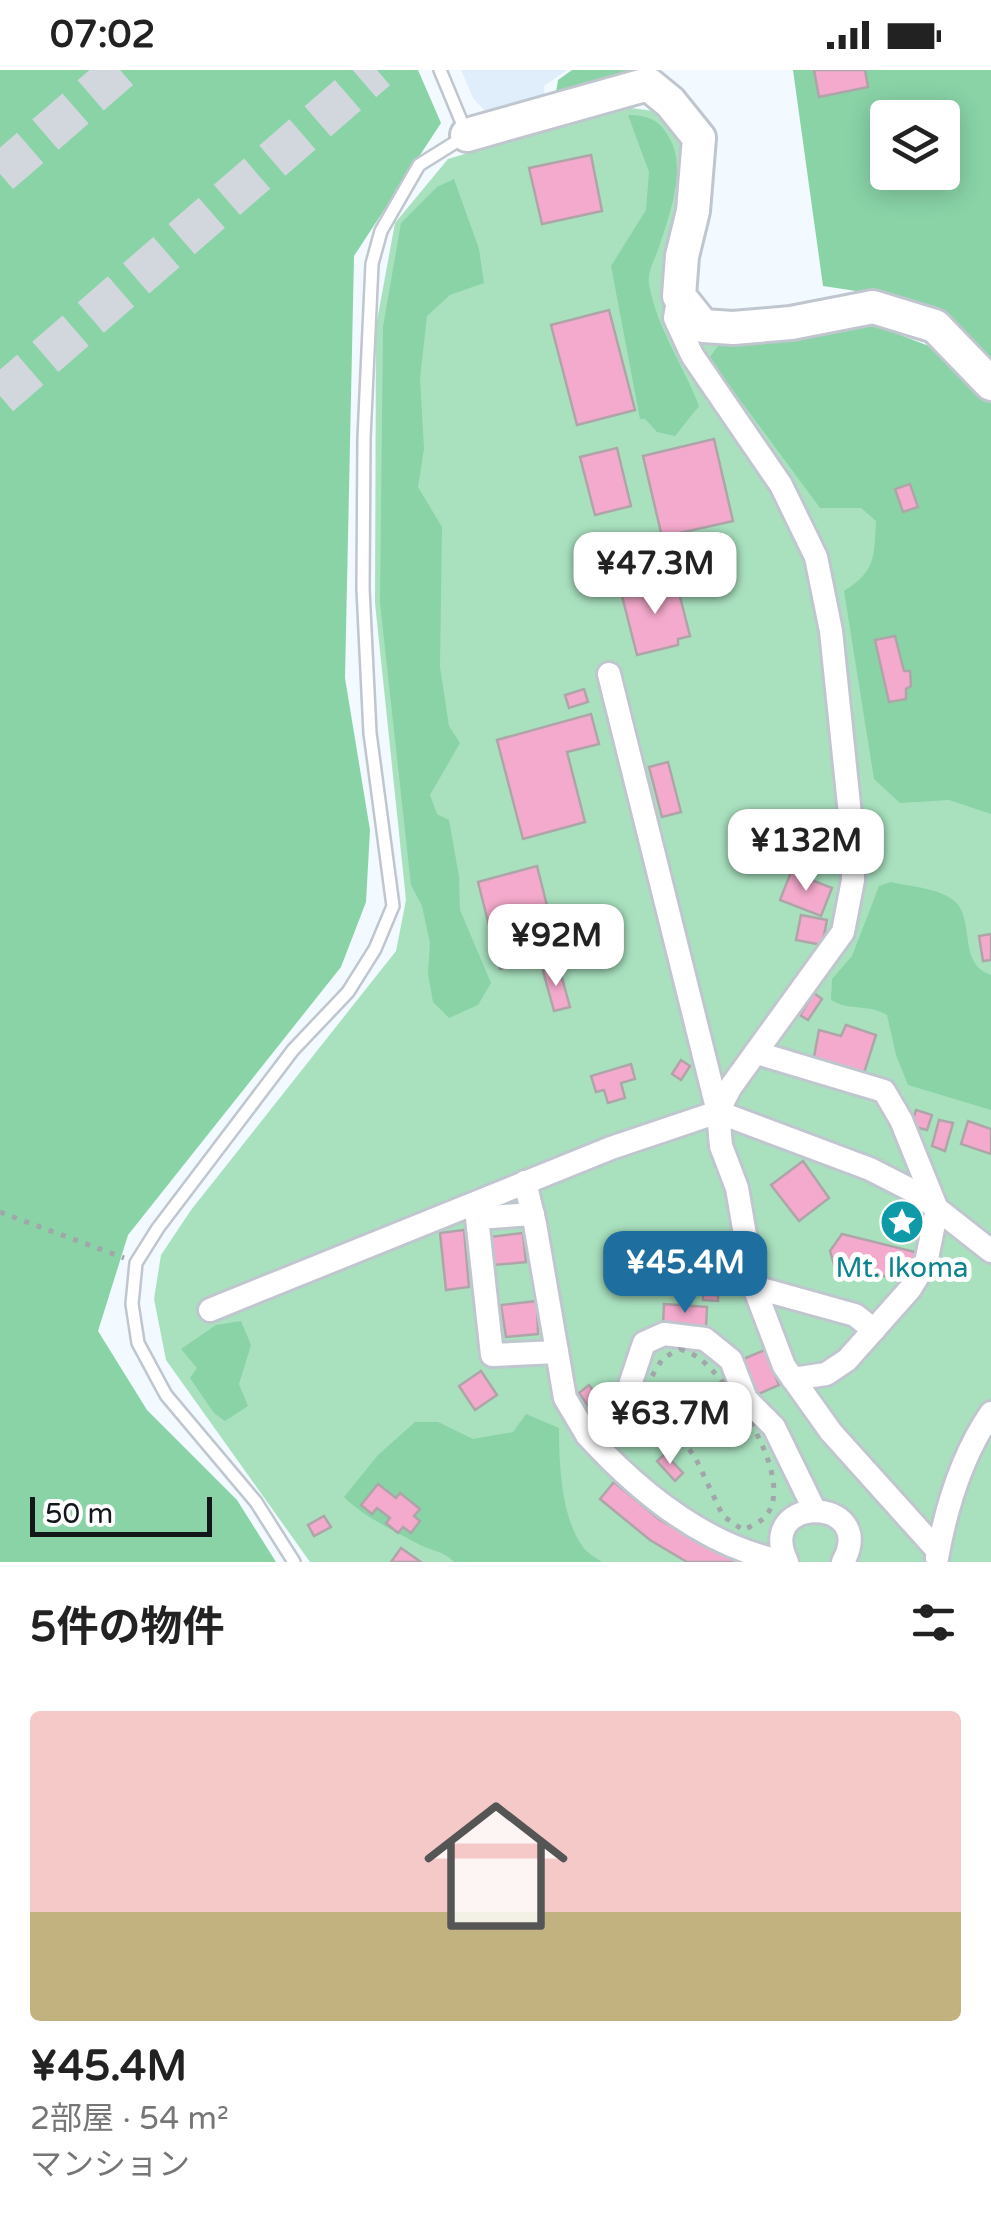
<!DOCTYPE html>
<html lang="ja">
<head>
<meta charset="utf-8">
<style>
	:root { --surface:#fff; --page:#f6f6f6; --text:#222; --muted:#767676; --accent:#1e6e9f }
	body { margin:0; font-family:"Varela Round","Noto Sans JP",sans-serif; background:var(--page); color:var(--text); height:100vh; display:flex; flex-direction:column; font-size:38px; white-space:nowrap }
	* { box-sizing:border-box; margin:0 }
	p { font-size:32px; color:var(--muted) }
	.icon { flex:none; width:55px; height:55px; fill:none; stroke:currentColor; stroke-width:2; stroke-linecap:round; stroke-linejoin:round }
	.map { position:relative; height:1492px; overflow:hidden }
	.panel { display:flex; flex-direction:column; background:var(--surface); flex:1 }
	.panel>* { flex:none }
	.fabs { position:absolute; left:870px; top:30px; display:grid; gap:20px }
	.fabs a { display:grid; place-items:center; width:90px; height:90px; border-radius:10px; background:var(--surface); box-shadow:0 5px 25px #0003; font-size:50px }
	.scale { position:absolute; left:30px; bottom:25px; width:182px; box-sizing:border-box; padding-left:10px; border:5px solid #14171a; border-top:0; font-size:28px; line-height:35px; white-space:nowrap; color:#14171a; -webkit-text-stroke:8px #fff; paint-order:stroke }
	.price { position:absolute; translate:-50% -85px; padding:0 22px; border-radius:20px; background:#fff; color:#222; font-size:32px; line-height:65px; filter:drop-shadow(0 2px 5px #0008) }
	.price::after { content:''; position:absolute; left:50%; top:60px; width:30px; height:22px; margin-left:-15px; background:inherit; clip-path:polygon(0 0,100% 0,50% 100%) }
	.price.active { background:var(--accent); color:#fff }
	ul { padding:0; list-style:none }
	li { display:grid; align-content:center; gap:20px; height:530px; padding:0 30px }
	li span { display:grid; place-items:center; height:310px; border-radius:10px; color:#555 }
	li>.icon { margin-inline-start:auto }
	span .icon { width:180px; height:180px; fill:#fffc; stroke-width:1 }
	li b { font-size:42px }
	h2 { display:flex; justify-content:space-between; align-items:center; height:120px; padding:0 30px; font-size:42px }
	.status { display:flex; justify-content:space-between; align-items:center; height:70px; padding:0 50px; background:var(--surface); direction:ltr }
	.status svg { height:28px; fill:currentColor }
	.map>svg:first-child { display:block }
</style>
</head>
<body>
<div class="status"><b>07:02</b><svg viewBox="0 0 49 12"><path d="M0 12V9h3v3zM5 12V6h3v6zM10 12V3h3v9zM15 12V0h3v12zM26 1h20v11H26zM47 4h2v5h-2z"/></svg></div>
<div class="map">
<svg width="991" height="1492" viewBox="0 0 991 1492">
	<rect width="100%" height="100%" fill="#f2f9ff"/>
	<!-- built -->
	<path fill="#e0eefb" d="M461,0H567L544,16L545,29L486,42L473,28Z"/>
	<!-- green -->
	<path fill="#a9e1bf" d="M623,37L662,42L683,75L681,139L664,206L666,251L721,272L877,256L991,332V1492H310L166,1290L154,1229L161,1185L191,1140L396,881L406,830L375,533L376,256L395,153L448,89Z"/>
	<!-- forest -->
	<g fill="#89d3a7" fill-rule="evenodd">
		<path d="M0,0H418L441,53L354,186L345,608L370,760L366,832L341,897L128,1165L98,1261L147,1340L237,1430L276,1492H0Z"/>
		<path d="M572,0H630L555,28L558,10Z"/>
		<path d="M793,0H991V297L944,255L863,222L823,216ZM888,48H942V102H888Z"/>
		<path d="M628,45C650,45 661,51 671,71C686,100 669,147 659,177C655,189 647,202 649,214C657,259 683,294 699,336L675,366L657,362L645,349H640L611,196L646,140L649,102Z"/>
		<path d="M454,109L479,179L484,213L450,225L427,246L420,308L424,379L418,417L442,457L440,597L449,656L460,673L430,725L437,744L449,750L459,806L460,840L491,913L478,935L449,948L433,932L428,904L430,873L422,836L411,815L380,533L383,257L401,153L437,117Z"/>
		<path d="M877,256L947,283L991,332V744L949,730L900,733L874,709L844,521C876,501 874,487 876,451L861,438H820L709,288L721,272Z"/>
		<path d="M891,812C911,817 946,818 959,836C973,858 960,895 991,905V1040L908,1015L896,985L887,945C870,934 848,941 831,930L832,909L852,886L879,816Z"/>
		<path d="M241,1251L251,1275L239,1314L248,1336L225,1351L214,1343L190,1308L197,1298L181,1279L216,1255Z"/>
		<path d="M526,1344L559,1358C559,1393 561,1447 583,1477C587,1483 596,1488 602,1492H454C444,1481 431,1481 418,1474C393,1460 364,1447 344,1427L378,1385L415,1352H438L473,1369L513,1362Z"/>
	</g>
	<!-- building -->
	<g fill="#f4aacc" stroke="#afa5a9" stroke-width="2.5">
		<path d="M814,0H865L868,17L819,27Z"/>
		<path d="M591,85L602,141L542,154L529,98Z"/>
		<path d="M609,240L635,340L577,355L551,255Z"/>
		<path d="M714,369L733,451L662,467L643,386Z"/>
		<path d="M617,378L631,436L595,445L580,387Z"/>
		<path d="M910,414L918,437L903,442L895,419Z"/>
		<path d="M662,511L664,518L677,515L690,566L678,569V575L637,585L621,522Z"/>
		<path d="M895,566L904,601H910L911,616L906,619V629L889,632L875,570Z"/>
		<path d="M584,619L588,632L569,638L565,625Z"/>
		<path d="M591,644L599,674L567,682L585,752L523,769L497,670Z"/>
		<path d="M668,692L681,742L662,747L649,697Z"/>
		<path d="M810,743L837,745L834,799L806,798Z"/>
		<path d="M537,796L559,883L500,899L478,812Z"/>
		<path d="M791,802L832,818L821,846L780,830Z"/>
		<path d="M801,845L827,850L822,875L796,870Z"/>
		<path d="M991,864V890L983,891L979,866Z"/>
		<path d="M559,897L570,937L554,941L543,901Z"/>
		<path d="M814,923L822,929L808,950L800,945Z"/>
		<path d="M846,955L876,965L864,1003L814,987L819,960L841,966Z"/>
		<path d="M681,990L690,996L681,1010L672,1004Z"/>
		<path d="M631,994L635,1009L621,1013L625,1028L608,1033L604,1020L596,1022L591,1006Z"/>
		<path d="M916,1040L932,1045L927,1060L911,1056Z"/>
		<path d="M939,1050L953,1053L945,1081L932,1076Z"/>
		<path d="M968,1051L991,1059V1084L961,1074Z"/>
		<path d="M803,1091L829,1128L799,1151L771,1115Z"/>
		<path d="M464,1160L469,1217L446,1220L440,1163Z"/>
		<path d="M523,1163L526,1192L494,1195L490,1167Z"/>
		<path d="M842,1164L915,1182L917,1196L906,1211L834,1195L830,1181Z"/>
		<path d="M703,1215H718V1231L703,1230Z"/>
		<path d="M537,1231L538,1264L506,1267L501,1235Z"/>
		<path d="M664,1234L707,1237L706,1257L663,1255Z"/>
		<path d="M765,1280L779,1315L756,1325L741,1290Z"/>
		<path d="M481,1301L497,1325L475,1340L459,1316Z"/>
		<path d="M589,1315L607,1340L597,1348L579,1323Z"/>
		<path d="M627,1347L636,1357L619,1372L610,1362Z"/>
		<path d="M665,1384L683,1403L675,1411L657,1391Z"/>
		<path d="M614,1412L660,1450L684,1463L689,1457L706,1475L739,1492H687L650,1470L600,1429Z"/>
		<path d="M378,1414L396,1428L400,1423L420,1439L414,1446L420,1451L411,1463L403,1457L398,1463L386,1453L390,1448L377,1438L372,1444L361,1435Z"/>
		<path d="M324,1446L331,1457L314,1466L308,1455Z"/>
		<path d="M401,1478L421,1492H391Z"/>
	</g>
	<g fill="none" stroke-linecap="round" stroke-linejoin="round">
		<!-- highway-tunnel -->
		<g stroke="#d1d7dd" stroke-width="40" stroke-dasharray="40 20" stroke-linecap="butt">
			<path d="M0,104L120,0"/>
			<path d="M0,326L377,0"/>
		</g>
		<defs>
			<path id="lane" d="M294,1492L256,1432L166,1325L138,1273L132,1234L136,1193L158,1158L293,980L348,922L375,879L393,836L370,663L363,519L364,368L372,194L381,161L419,95L467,65L440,0"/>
			<g id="street">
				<path d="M679,226L675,248L692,285L781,415L816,487L831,561L852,764L853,810L843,862L730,1018L718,1042"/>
				<path d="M609,604L718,1042L870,1099L917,1123L991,1181"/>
				<path d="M757,983L884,1021L901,1050L937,1139L926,1193L910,1219L847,1290L826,1304L793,1309"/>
				<path d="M525,1112L535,1154L565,1328L587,1365"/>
				<path d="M533,1144L477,1148L492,1285L557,1282"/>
				<path d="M754,1217L855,1245L874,1260"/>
				<path d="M210,1240L611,1078L718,1042L721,1076L737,1118L754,1217L784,1296L831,1362L938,1481"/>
				<path d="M937,1488C946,1438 962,1385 991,1343"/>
				<path d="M786,1492C708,1478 639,1422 587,1365L622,1339L644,1273L664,1264L705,1269L731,1290L746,1329L774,1357L814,1439"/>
				<path d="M787,1492C754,1423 879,1426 843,1492"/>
			</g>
			<path id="secondary" d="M467,65L648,14L670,32L699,68L693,141L682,186L679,226L703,256L733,258L791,253L873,237L935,256L991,314"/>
		</defs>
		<!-- lane casing -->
		<use href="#lane" stroke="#bfc6ce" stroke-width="16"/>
		<!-- street casing -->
		<use href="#street" stroke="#bfc6ce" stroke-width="28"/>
		<!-- secondary casing -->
		<use href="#secondary" stroke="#bfc6ce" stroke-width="38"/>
		<!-- path -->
		<g stroke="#a1a6ab" stroke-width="5" stroke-dasharray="5 8" stroke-linecap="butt">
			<path d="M0,1142L124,1188"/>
			<path d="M680,1279C687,1282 694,1284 700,1289C731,1313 793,1404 768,1443C764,1451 751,1456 743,1460L723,1446L695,1387L661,1342L649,1311L663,1288Z"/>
		</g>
		<!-- lane -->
		<use href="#lane" stroke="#fff" stroke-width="11"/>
		<!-- street -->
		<use href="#street" stroke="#fff" stroke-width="22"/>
		<!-- secondary -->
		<use href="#secondary" stroke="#fff" stroke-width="32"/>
	</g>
	<!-- icons -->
	<defs>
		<symbol id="sight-disc" viewBox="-11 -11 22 22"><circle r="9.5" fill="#0f9aa8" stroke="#fff"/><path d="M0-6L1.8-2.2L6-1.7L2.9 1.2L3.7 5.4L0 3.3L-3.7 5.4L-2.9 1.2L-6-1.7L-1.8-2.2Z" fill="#fff"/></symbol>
	</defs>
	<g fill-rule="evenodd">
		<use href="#sight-disc" x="877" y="1127" width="50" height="50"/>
	</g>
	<g text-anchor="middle" stroke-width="10" stroke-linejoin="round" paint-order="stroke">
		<!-- culture labels -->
		<g font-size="28" fill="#0d838f" stroke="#fff">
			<text x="902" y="1207">Mt. Ikoma</text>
		</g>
	</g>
</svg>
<div class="fabs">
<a><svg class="icon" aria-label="layers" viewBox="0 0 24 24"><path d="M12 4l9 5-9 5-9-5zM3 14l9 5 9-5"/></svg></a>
</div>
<div class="scale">50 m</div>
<b class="price" style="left:655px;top:547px">¥47.3M</b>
<b class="price" style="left:806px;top:824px">¥132M</b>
<b class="price" style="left:556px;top:919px">¥92M</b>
<b class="price active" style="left:685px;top:1246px">¥45.4M</b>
<b class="price" style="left:670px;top:1397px">¥63.7M</b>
</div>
<section class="panel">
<h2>5件の物件<svg class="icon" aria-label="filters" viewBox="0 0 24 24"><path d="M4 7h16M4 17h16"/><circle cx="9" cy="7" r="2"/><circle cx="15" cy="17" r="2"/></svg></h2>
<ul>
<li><span style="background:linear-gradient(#f6c9c9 65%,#c2b280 0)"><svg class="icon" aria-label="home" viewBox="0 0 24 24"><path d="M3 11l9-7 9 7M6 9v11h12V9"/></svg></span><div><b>¥45.4M</b><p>2部屋 · 54 m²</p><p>マンション</p></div></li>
</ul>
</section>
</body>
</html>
